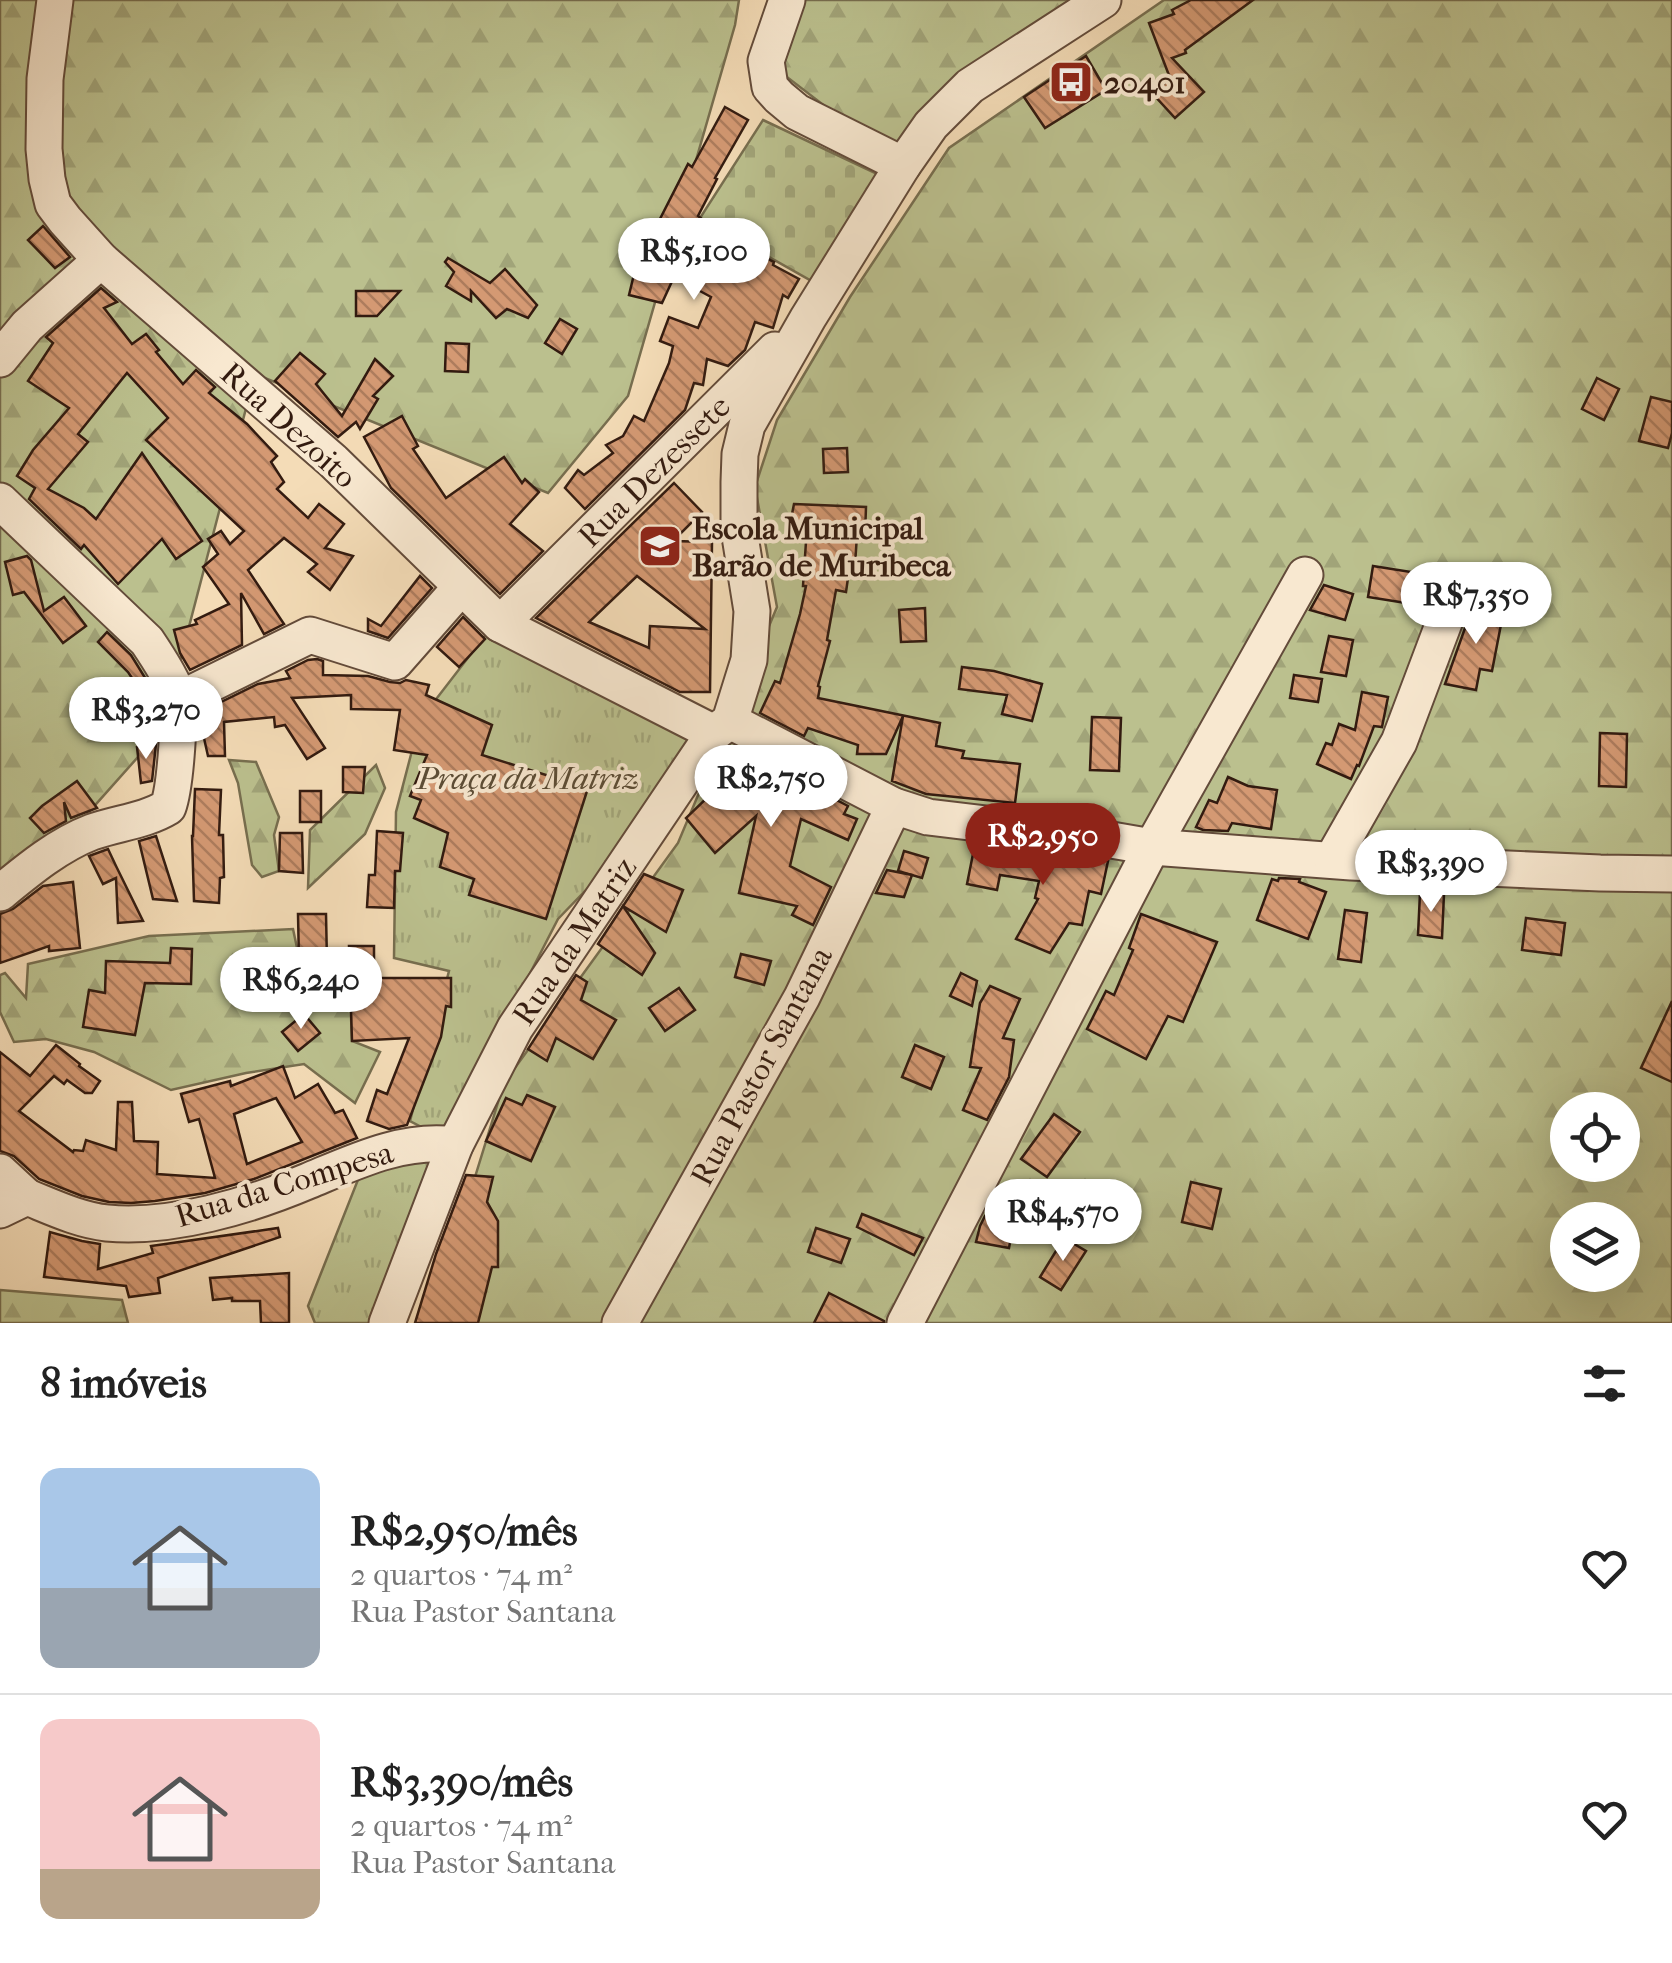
<!DOCTYPE html>
<html lang="pt">
<head>
<meta charset="utf-8">
<style>
	:root { --surface:#fff; --page:#f2f2f2; --text:#222; --muted:#767676; --line:#e0e0e0; --accent:#8f2418 }
	body { margin:0; font-family:"IM FELL French Canon",serif; background:var(--page); color:var(--text); height:100vh; display:flex; flex-direction:column; font-size:38px; white-space:nowrap }
	* { box-sizing:border-box; margin:0 }
	p { font-size:32px; color:var(--muted) }
	.icon { flex:none; width:55px; height:55px; fill:none; stroke:currentColor; stroke-width:2; stroke-linecap:round; stroke-linejoin:round }
	.map { position:relative; height:1323px; overflow:hidden }
	.side { display:flex; flex-direction:column; background:var(--surface); flex:1 }
	.side>* { flex:none }
	.fabs { position:absolute; left:1550px; top:1092px; display:grid; gap:20px }
	.fabs a { display:grid; place-items:center; width:90px; height:90px; border-radius:50%; background:var(--surface); box-shadow:0 10px 40px #0002; font-size:50px }
	.price { position:absolute; translate:-50% -85px; padding:0 22px; border-radius:35px; background:#fff; color:#222; font-size:32px; line-height:65px; filter:drop-shadow(0 2px 5px #0008) }
	.price::after { content:''; position:absolute; left:50%; top:60px; width:30px; height:22px; margin-left:-15px; background:inherit; clip-path:polygon(0 0,100% 0,50% 100%) }
	.price.selected { background:var(--accent); color:#fff }
	ul { padding:0; list-style:none }
	li { display:flex; align-items:center; gap:30px; height:250px; padding:0 40px }
	li+li { border-top:2px solid var(--line) }
	li span { display:grid; place-items:center; flex:none; width:280px; height:200px; border-radius:20px; color:#555 }
	li>.icon { margin-inline-start:auto }
	span .icon { width:120px; height:120px; fill:#fffc; stroke-width:1 }
	li b { font-size:42px }
	h2 { display:flex; justify-content:space-between; align-items:center; height:120px; padding:0 40px; font-size:42px }
	.map>svg:first-child { display:block }
</style>
</head>
<body>
<div class="map">
<svg width="1672" height="1323" viewBox="0 0 1672 1323">
	<defs>
		<pattern id="grass-tufts" width="24" height="20" patternUnits="userSpaceOnUse" patternTransform="scale(2.5)"><rect width="24" height="20" fill="#bbc08e"/><path d="M3 7l-1-3M5 7V3M7 7l1-3M15 17l-1-3M17 17v-4M19 17l1-3" fill="none" stroke="#a1a479"/></pattern>
		<pattern id="forest-firs" width="22" height="20" patternUnits="userSpaceOnUse" patternTransform="scale(2.5)"><rect width="22" height="20" fill="#bbc08e"/><path d="M5 1l3.5 6h-7zM16 11l3.5 6h-7z" fill="#a1a479"/></pattern>
		<pattern id="cemetery-stones" width="16" height="16" patternUnits="userSpaceOnUse" patternTransform="scale(2.5)"><rect width="16" height="16" fill="#bbc08e"/><path d="M2 7V4a2 2 0 0 1 4 0v3zM10 15v-3a2 2 0 0 1 4 0v3z" fill="#a1a479"/></pattern>
		<pattern id="building-back-hatch" width="6" height="6" patternUnits="userSpaceOnUse" patternTransform="scale(2.5)"><rect width="6" height="6" fill="#d49973"/><path d="M-1 5l2 2M0 0l6 6M5-1l2 2" fill="none" stroke="#ad7c5d"/></pattern>
	</defs>
	<rect width="100%" height="100%" fill="#f4dcb7"/>
	<filter id="stains"><feTurbulence type="fractalNoise" baseFrequency=".002" numOctaves="4"/><feColorMatrix values="0 0 0 0 .2 0 0 0 0 .09 0 0 0 0 .02 0 0 0 .5 -.17"/></filter>
	<radialGradient id="worn" r=".72"><stop offset=".6" stop-color="#630" stop-opacity="0"/><stop offset="1" stop-color="#630" stop-opacity=".3"/></radialGradient>
	<!-- grass -->
	<g fill="url(#grass-tufts)" stroke="#776e4f" stroke-width="2.5">
		<path d="M494,624L695,735L613,862L558,919L450,1129L431,1132L410,1121L449,971L394,958L396,812L420,720Z"/>
		<path d="M445,1147L377,1323H315L308,1306L365,1162Z"/>
	</g>
	<!-- forest -->
	<g fill="url(#forest-firs)" stroke="#776e4f" stroke-width="2.5" fill-rule="evenodd">
		<path d="M0,0H739L735,25L628,396L548,493L255,374L162,730L0,912Z"/>
		<path d="M800,0H1070L964,72L933,98L897,145L839,117L766,61Z"/>
		<path d="M1164,0H1672V1323H430L504,1083L678,843L777,607L755,487L777,420L850,297L949,148ZM1568,1110H1622V1165H1568ZM1568,1220H1622V1275H1568Z"/>
		<path d="M229,760L256,762L279,817L274,835L279,871L262,877L252,865L238,783Z"/>
		<path d="M376,765L385,788L365,834L308,888L310,830Z"/>
		<path d="M293,929L300,962H327L349,967L352,1041L380,1052L355,1103L304,1064L246,1073L171,1090L94,1052L46,1039L14,1042L0,1012V975L5,973L26,998L28,964L149,936Z"/>
		<path d="M0,1290L122,1300L128,1323H0Z"/>
	</g>
	<!-- cemetery -->
	<path fill="url(#cemetery-stones)" stroke="#776e4f" stroke-width="2.5" d="M763,120L888,179L817,284L700,218Z"/>
	<!-- building -->
	<g fill="url(#building-back-hatch)" stroke="#331b10" stroke-width="2.5" fill-rule="evenodd">
		<path d="M1191,0H1253L1185,50L1186,53L1172,58L1204,92L1175,118L1153,94L1170,78L1149,23L1174,14L1172,10Z"/>
		<path d="M1086,56L1106,90L1045,128L1024,97Z"/>
		<path d="M725,107L748,120L715,178L717,179L698,216L728,239L774,262L773,265L799,279L788,298L783,295L773,328L755,322L745,350L728,366L707,359L703,385L694,383L685,410L585,509L565,488L578,470L584,475L613,453L606,445L623,436L634,416L644,421L669,363L673,346L660,341L669,317L698,328L711,297L674,277L662,303L629,295L636,266L688,164L692,167Z"/>
		<path d="M43,226L70,257L55,268L28,240Z"/>
		<path d="M448,258L490,283L505,269L537,305L528,318L507,309L496,318L471,291V301L446,286L454,272L445,262Z"/>
		<path d="M101,288L117,302L104,308L132,344L146,334L159,350L156,352L183,384L196,370L215,387L209,393L247,424L277,456L271,462L284,482L277,489L308,518L319,504L344,524L325,548L353,556L330,590L308,572L317,564L284,538L248,570L284,624L264,634L241,593L242,645L190,670L180,653L174,630L197,624L195,620L229,604L203,567L218,554L208,539L221,531L230,544L244,531L146,440L168,418L127,373L78,434L88,442L48,489L84,508L96,519L142,453L202,541L176,559L162,539L118,584L84,545L81,549L29,499L35,488L17,476L33,450L69,408L28,381L53,343L46,337Z"/>
		<path d="M356,291H400L377,316H356Z"/>
		<path d="M560,319L577,329L562,354L545,343Z"/>
		<path d="M446,343L469,344L468,372L445,371Z"/>
		<path d="M300,353L325,374L316,384L342,416L375,359L393,376L373,396L378,399L360,429L356,422L338,437L275,381Z"/>
		<path d="M1597,378L1619,389L1604,420L1582,409Z"/>
		<path d="M1651,397L1672,402V433L1668,448L1639,441Z"/>
		<path d="M402,416L418,446L413,449L446,498L504,457L522,483L525,479L539,492L510,524L543,551L500,594L391,488L364,437Z"/>
		<path d="M847,448L848,472L824,473L823,449Z"/>
		<path d="M674,483L702,512L673,541L712,542L710,692H680L536,618ZM637,576L705,629L650,626L649,648L589,622Z"/>
		<path d="M794,504L866,507L865,535H857L855,565L850,564L846,592L836,590L827,640L830,641L818,686L820,687L818,698L940,723L936,746L964,751L962,758L1020,764L1015,803L926,794L892,781L903,716L886,754H857L858,745L808,728L804,736L760,713L775,681L780,683L800,614L806,586H803L807,527L790,524Z"/>
		<path d="M27,556L31,560L44,611L64,597L86,626L63,643L24,592L13,595L5,562Z"/>
		<path d="M1373,566L1430,575L1425,606L1368,597Z"/>
		<path d="M420,576L432,588L388,638L368,631V619L381,626Z"/>
		<path d="M1324,585L1353,594L1345,620L1310,610Z"/>
		<path d="M1474,603L1504,609L1492,671L1480,669L1476,690L1445,684Z"/>
		<path d="M925,608L926,641L901,642L899,610Z"/>
		<path d="M463,617L485,639L459,667L437,647Z"/>
		<path d="M107,632L131,655L147,681L152,689L144,696L128,672L98,642Z"/>
		<path d="M1329,636L1353,640L1346,676L1321,672Z"/>
		<path d="M317,659L323,661V675L368,676L390,682L400,683L406,680L429,685L426,695L492,725L482,755L588,788L546,919L469,895L474,879L440,867L448,833L414,818L421,800L410,796L427,755L394,750L400,710L351,709V695L292,698L325,748L307,759L285,725L275,727L274,717L224,722L225,756H208L199,716L213,715L209,708L258,684L290,678L286,671L308,660Z"/>
		<path d="M962,667L994,671L1042,684L1032,721L1002,714L1007,695L959,689Z"/>
		<path d="M1294,675L1322,679L1318,702L1290,698Z"/>
		<path d="M1362,692L1388,697L1382,727L1374,726L1359,766L1357,765L1351,779L1317,764L1326,743L1332,745L1339,724L1355,730Z"/>
		<path d="M1092,717L1121,718L1119,771L1090,770Z"/>
		<path d="M1600,733L1627,734L1626,787L1599,786Z"/>
		<path d="M156,744L152,781L141,783L137,747Z"/>
		<path d="M741,750L848,806L844,814L857,819L848,840L801,819L790,866L831,887L813,925L792,915L797,906L739,893L756,816L715,853L686,818L715,790L720,793Z"/>
		<path d="M343,767H365L363,793L343,792Z"/>
		<path d="M1228,777L1248,786L1277,790L1271,829L1232,823L1228,831L1203,830L1196,827L1209,800L1217,803Z"/>
		<path d="M77,781L97,808L71,818L64,802L66,821L44,833L30,818L42,806Z"/>
		<path d="M195,789L221,790L219,835H223L224,877L220,878L219,903L194,901L192,836H193Z"/>
		<rect x="300" y="791" width="21" height="31"/>
		<path d="M377,831L403,833L400,871H395L394,908L367,907L369,875H375Z"/>
		<path d="M280,833H302L303,873L279,871Z"/>
		<path d="M156,836L177,901L153,899L139,841Z"/>
		<path d="M975,844L1035,854V851L1108,861L1101,894L1089,891L1082,925L1069,923L1050,953L1016,939L1038,899L1035,898L1039,881L1000,875L997,890L967,884Z"/>
		<path d="M108,849L116,866L143,921L118,923L116,878L103,884L89,856Z"/>
		<path d="M904,851L928,858L922,878L898,871Z"/>
		<path d="M887,870L912,875L904,897L876,893Z"/>
		<path d="M644,874L683,890L666,932L623,906Z"/>
		<path d="M1279,878L1300,879L1299,882L1326,892L1308,939L1257,920L1272,879L1278,881Z"/>
		<path d="M73,882L80,948L49,951V946L0,963V914L13,909L43,886Z"/>
		<path d="M1420,893L1444,894L1442,938L1418,935Z"/>
		<path d="M623,906L655,953L642,975L598,944Z"/>
		<path d="M1345,910L1367,913L1361,962L1338,959Z"/>
		<path d="M298,914H326L327,962H299Z"/>
		<path d="M1141,914L1217,942L1183,1022L1168,1016L1146,1059L1087,1029L1106,991L1114,995L1133,950L1129,948Z"/>
		<path d="M1526,918L1565,923L1561,955L1522,950Z"/>
		<path d="M349,946H374V978H451V1007L446,1006L441,1037L407,1125L389,1129L367,1121L377,1090L387,1094L409,1038L352,1041Z"/>
		<path d="M171,948L192,949L191,984L145,983L135,1035L83,1027L89,990L105,993L106,961L170,963Z"/>
		<path d="M741,954L771,961L764,985L735,977Z"/>
		<path d="M961,973L977,981L972,1006L950,996Z"/>
		<path d="M576,975L587,982L581,1000L616,1020L593,1059L556,1038L547,1061L528,1049Z"/>
		<path d="M990,986L1020,999L1003,1038L1014,1040L1009,1077L987,1120L963,1110L981,1068L970,1067L980,1003Z"/>
		<path d="M679,988L695,1010L665,1031L649,1008Z"/>
		<path d="M1672,1001V1082L1641,1068Z"/>
		<path d="M304,1014L320,1033L298,1051L282,1032Z"/>
		<path d="M56,1045L80,1064L79,1066L100,1081L92,1093H85L67,1080L64,1084L54,1076L19,1111L73,1152L74,1150L83,1151L86,1140L116,1150L118,1102H132L134,1141L158,1142L157,1174L215,1178L199,1119L189,1122L181,1094L230,1081L231,1086L283,1066L295,1098L318,1084L335,1113L343,1110L357,1138L254,1179L205,1193L155,1201L131,1203L109,1202L82,1196L39,1179L14,1156L0,1151V1052L30,1076ZM276,1098L302,1142L247,1164L234,1114Z"/>
		<path d="M915,1045L944,1057L931,1089L902,1077Z"/>
		<path d="M527,1095L555,1107L531,1161L486,1141L506,1098L522,1105Z"/>
		<path d="M1054,1114L1080,1132L1047,1177L1021,1159Z"/>
		<path d="M466,1175L493,1177L487,1202L498,1221V1267H492L478,1323H415L436,1254Z"/>
		<path d="M1191,1182L1221,1189L1212,1229L1182,1222Z"/>
		<path d="M862,1214L923,1238L914,1255L857,1227Z"/>
		<path d="M985,1216L1014,1221L1009,1248L976,1242L980,1226Z"/>
		<path d="M278,1228L280,1237L158,1278L160,1293L129,1297L126,1286L44,1277L50,1232L82,1241L100,1244L98,1269L153,1253L151,1246Z"/>
		<path d="M816,1228L850,1239L841,1263L808,1252Z"/>
		<path d="M1064,1238L1086,1251L1061,1290L1040,1277Z"/>
		<path d="M289,1273V1323H261L260,1301H232V1298L213,1300L210,1278Z"/>
		<path d="M829,1293L884,1321V1323H814Z"/>
	</g>
	<g fill="none" stroke-linecap="round" stroke-linejoin="round">
		<defs>
			<g id="minor">
				<path d="M55,0L45,79L44,149L47,179L53,204L65,220L101,260L333,461L500,624L714,733"/>
				<path d="M787,0L766,61L770,87L779,97L797,112L903,165"/>
				<path d="M0,359L27,326L101,260"/>
				<path d="M0,501L147,641C157,656 168,672 175,689C182,707 175,788 168,807C145,821 117,823 92,832C58,845 28,870 0,893"/>
				<path d="M500,624L775,350"/>
				<path d="M178,700L310,635L395,662L461,587"/>
				<path d="M730,721L894,806L928,817L1094,837L1152,847L1351,862L1600,873L1672,874"/>
				<path d="M1332,860L1399,742L1454,596"/>
				<path d="M0,1172L27,1197"/>
				<path d="M0,1210L27,1197C52,1207 79,1220 107,1223C171,1229 249,1206 308,1181C354,1162 403,1138 455,1145"/>
				<path d="M387,1323L455,1145L515,1028L714,733L730,721L749,660L752,611L739,530V482L740,454L747,425L808,318L903,165L931,125L970,86L1103,0"/>
				<path d="M620,1323L802,997L894,806"/>
				<path d="M905,1323L1152,847L1305,575"/>
			</g>
		</defs>
		<!-- minor casing -->
		<use href="#minor" stroke="#634b3a" stroke-width="39"/>
		<!-- minor -->
		<use href="#minor" stroke="#f8e8d0" stroke-width="35"/>
	</g>
	<!-- icons -->
	<defs>
		<symbol id="bus-square" viewBox="-11 -11 22 22"><rect x="-9" y="-9" width="18" height="18" rx="4" fill="#8f2418" stroke="#f8e8d0"/><path d="M-5-6H5V4H4V6H2V4H-2V6H-4V4H-5ZM-3.5-4V0h7V-4ZM-3.5 1.2v1.5H-2V1.2ZM2 1.2v1.5H3.5V1.2Z" fill="#fff"/></symbol>
		<symbol id="school-square" viewBox="-11 -11 22 22"><rect x="-9" y="-9" width="18" height="18" rx="4" fill="#8f2418" stroke="#f8e8d0"/><path d="M0-5L7-2L0 1L-7-2ZM-4 1L0 2.5L4 1V4Q0 6-4 4Z" fill="#fff"/></symbol>
	</defs>
	<g fill-rule="evenodd">
		<use href="#bus-square" x="1046" y="57" width="50" height="50"/>
		<use href="#school-square" x="635" y="521" width="50" height="50"/>
	</g>
	<g text-anchor="middle" stroke-width="8" stroke-linejoin="round" paint-order="stroke">
		<!-- poi labels -->
		<g font-size="32" font-weight="bold" fill="#331b10" stroke="#f8e8d0" text-anchor="start">
			<text x="1104" y="93">20401</text>
			<text x="692" y="539">Escola Municipal<tspan x="692" dy="37">Barão de Muribeca</tspan></text>
		</g>
		<!-- street labels -->
		<g font-size="32" fill="#331b10" stroke="#f8e8d0">
			<text transform="translate(289 425) rotate(42)" y="11">Rua Dezoito</text>
			<text transform="translate(654 471) rotate(-45)" y="11">Rua Dezessete</text>
			<text transform="translate(574 941) rotate(-56)" y="11">Rua da Matriz</text>
			<text transform="translate(761 1066) rotate(-62)" y="11">Rua Pastor Santana</text>
			<text transform="translate(284 1184) rotate(-17)" y="11">Rua da Compesa</text>
		</g>
		<!-- park labels -->
		<g font-size="32" font-style="italic" fill="#5c4d36" stroke="#f8e8d0">
			<text x="528" y="789">Praça da Matriz</text>
		</g>
	</g>
	<rect width="100%" height="100%" filter="url(#stains)"/>
	<rect width="100%" height="100%" fill="url(#worn)"/>
</svg>
<div class="fabs">
<a><svg class="icon" aria-label="locate" viewBox="0 0 24 24"><circle cx="12" cy="12" r="6"/><path d="M12 2v4M12 18v4M2 12h4M18 12h4"/></svg></a>
<a><svg class="icon" aria-label="layers" viewBox="0 0 24 24"><path d="M12 4l9 5-9 5-9-5zM3 14l9 5 9-5"/></svg></a>
</div>
<b class="price" style="left:694px;top:303px">R$5,100</b>
<b class="price" style="left:1476px;top:647px">R$7,350</b>
<b class="price" style="left:146px;top:762px">R$3,270</b>
<b class="price" style="left:771px;top:830px">R$2,750</b>
<b class="price selected" style="left:1043px;top:888px">R$2,950</b>
<b class="price" style="left:1431px;top:915px">R$3,390</b>
<b class="price" style="left:301px;top:1032px">R$6,240</b>
<b class="price" style="left:1063px;top:1264px">R$4,570</b>
</div>
<section class="side">
<h2>8 imóveis<svg class="icon" aria-label="filters" viewBox="0 0 24 24"><path d="M4 7h16M4 17h16"/><circle cx="9" cy="7" r="2"/><circle cx="15" cy="17" r="2"/></svg></h2>
<ul>
<li><span style="background:linear-gradient(#a9c7e8 60%,#9aa5b1 0)"><svg class="icon" aria-label="home" viewBox="0 0 24 24"><path d="M3 11l9-7 9 7M6 9v11h12V9"/></svg></span><div><b>R$2,950/mês</b><p>2 quartos · 74 m²</p><p>Rua Pastor Santana</p></div><svg class="icon" aria-label="heart" viewBox="0 0 24 24"><path d="M12 20l-8-8c-3-5 5-10 8-4 3-6 11-1 8 4z"/></svg></li>
<li><span style="background:linear-gradient(#f6c9c9 75%,#b9a48a 0)"><svg class="icon" aria-label="home" viewBox="0 0 24 24"><path d="M3 11l9-7 9 7M6 9v11h12V9"/></svg></span><div><b>R$3,390/mês</b><p>2 quartos · 74 m²</p><p>Rua Pastor Santana</p></div><svg class="icon" aria-label="heart" viewBox="0 0 24 24"><path d="M12 20l-8-8c-3-5 5-10 8-4 3-6 11-1 8 4z"/></svg></li>
</ul>
</section>
</body>
</html>
